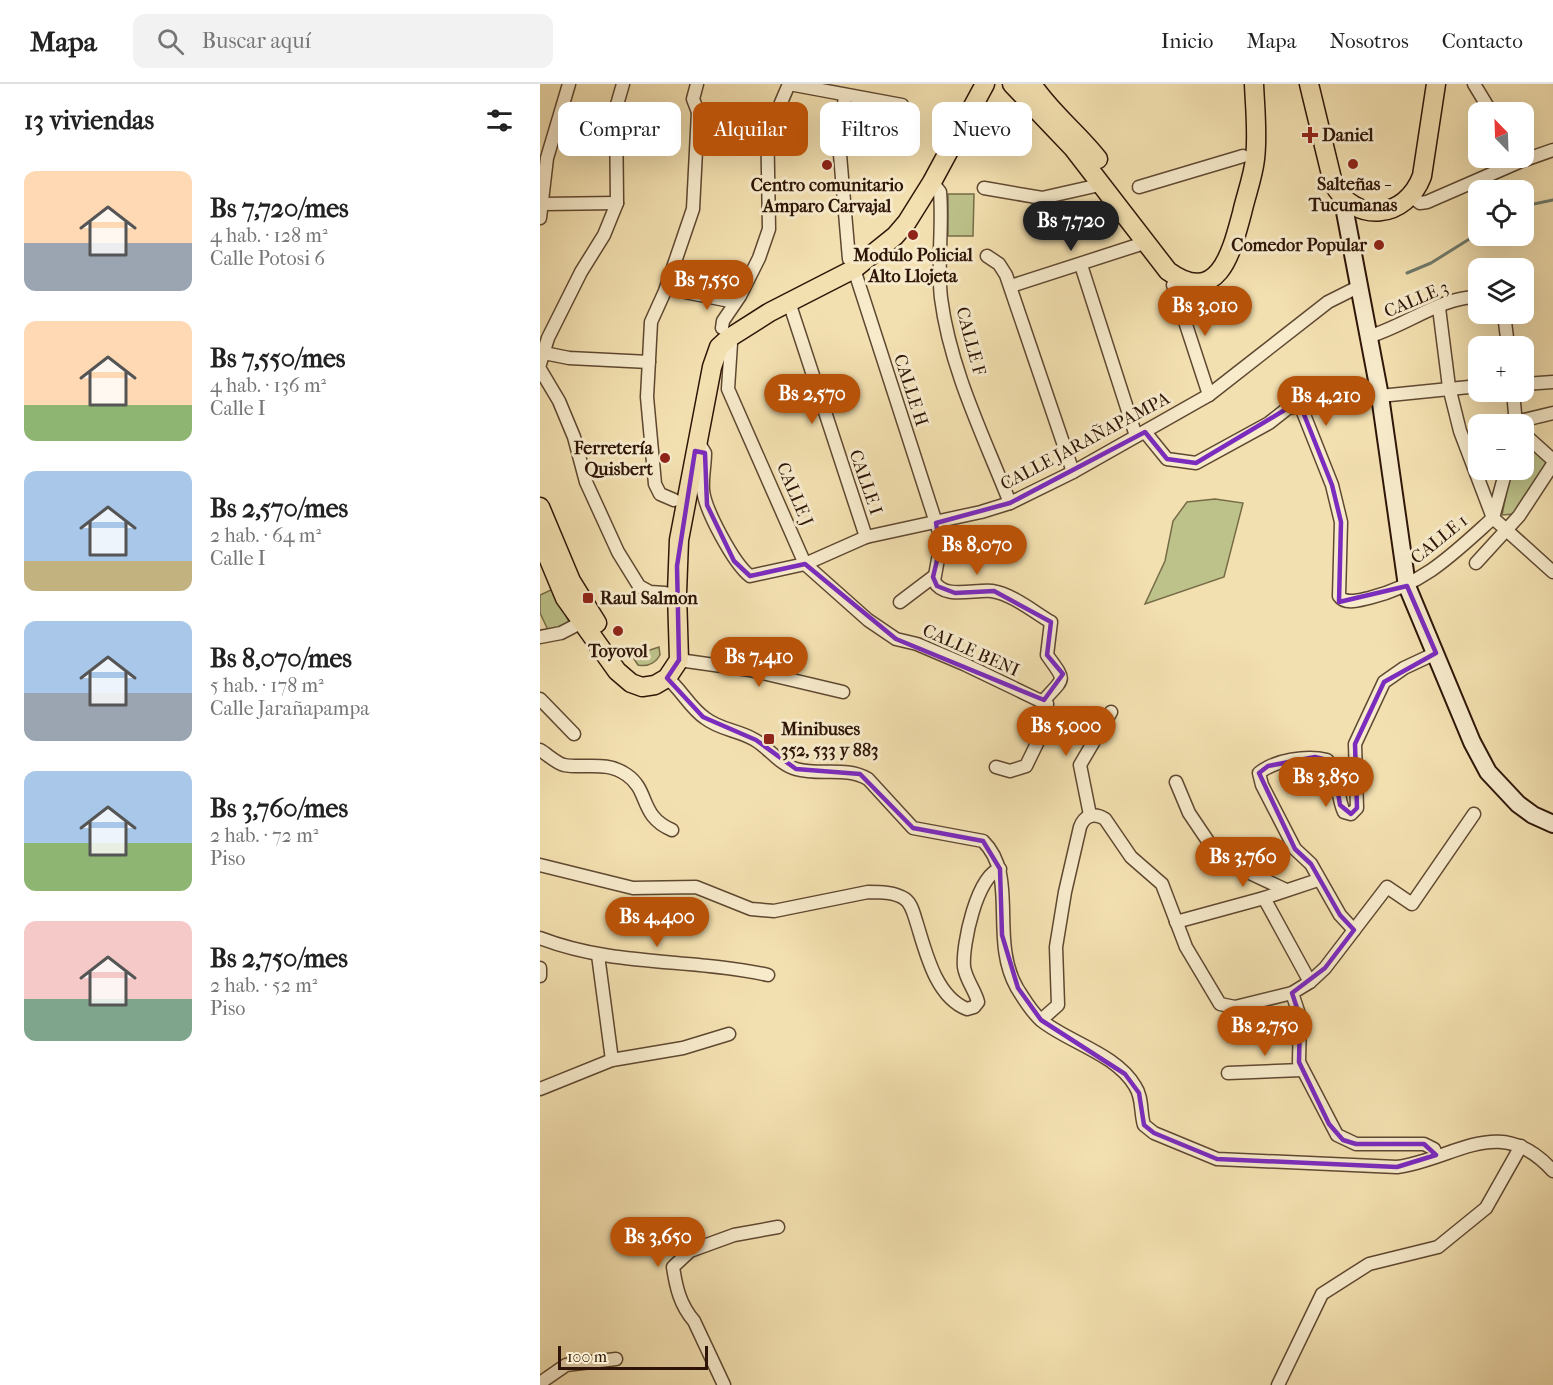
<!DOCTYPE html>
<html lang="es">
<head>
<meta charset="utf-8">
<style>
	:root { --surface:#fff; --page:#f2f2f2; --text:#222; --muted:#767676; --line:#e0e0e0; --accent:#b45309 }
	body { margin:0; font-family:"IM FELL French Canon",serif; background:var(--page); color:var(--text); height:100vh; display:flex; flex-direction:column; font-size:22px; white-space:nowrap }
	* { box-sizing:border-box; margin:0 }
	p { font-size:20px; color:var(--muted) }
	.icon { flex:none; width:33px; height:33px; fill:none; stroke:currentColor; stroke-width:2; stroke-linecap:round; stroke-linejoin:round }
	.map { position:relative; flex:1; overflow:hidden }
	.panel { display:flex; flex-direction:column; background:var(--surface); width:540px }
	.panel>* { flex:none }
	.banner { position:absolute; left:18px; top:18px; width:570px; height:54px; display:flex; gap:12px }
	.needle { width:39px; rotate:337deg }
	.tools { position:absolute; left:928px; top:18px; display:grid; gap:12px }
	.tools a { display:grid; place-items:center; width:66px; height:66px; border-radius:12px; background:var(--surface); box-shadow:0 6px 24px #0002; font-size:30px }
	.scale { position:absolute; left:18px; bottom:15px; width:150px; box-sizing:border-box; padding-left:6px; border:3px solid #2e1507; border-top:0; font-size:16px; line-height:21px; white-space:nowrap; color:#2e1507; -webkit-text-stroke:4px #f7ebcc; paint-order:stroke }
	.price { position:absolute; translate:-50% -51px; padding:0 14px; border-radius:21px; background:var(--accent); color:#fff; font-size:20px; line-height:39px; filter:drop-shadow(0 2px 3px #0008) }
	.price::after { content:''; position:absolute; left:50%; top:36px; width:18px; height:14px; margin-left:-9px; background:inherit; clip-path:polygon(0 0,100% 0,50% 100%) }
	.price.on { background:#222; color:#fff }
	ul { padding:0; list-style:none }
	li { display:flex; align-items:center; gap:18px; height:150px; padding:0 24px }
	li span { display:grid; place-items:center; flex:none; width:168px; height:120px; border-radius:12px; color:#555 }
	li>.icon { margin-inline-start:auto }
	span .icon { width:72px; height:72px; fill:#fffc; stroke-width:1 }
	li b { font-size:26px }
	h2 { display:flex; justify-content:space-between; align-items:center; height:72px; padding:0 24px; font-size:26px }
	.chip { padding:0 21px; border-radius:12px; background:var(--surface); box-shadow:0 6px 24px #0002; font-size:21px; line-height:54px }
	.chip.on { background:var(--accent); color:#fff }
	header { display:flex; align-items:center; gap:36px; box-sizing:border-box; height:84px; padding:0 30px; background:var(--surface); border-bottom:2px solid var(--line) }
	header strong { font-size:28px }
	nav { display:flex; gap:33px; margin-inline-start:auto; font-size:21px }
	.search { width:420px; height:54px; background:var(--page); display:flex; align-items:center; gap:15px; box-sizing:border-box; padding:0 21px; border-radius:12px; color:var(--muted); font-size:22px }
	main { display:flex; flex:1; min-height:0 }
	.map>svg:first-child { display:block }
</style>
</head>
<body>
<header>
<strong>Mapa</strong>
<div class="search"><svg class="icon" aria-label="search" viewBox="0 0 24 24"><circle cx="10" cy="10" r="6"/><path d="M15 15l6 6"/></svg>Buscar aquí</div>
<nav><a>Inicio</a><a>Mapa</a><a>Nosotros</a><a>Contacto</a></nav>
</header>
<main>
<section class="panel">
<h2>13 viviendas<svg class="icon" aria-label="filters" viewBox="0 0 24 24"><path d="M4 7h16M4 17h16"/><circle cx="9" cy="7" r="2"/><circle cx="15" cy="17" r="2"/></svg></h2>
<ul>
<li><span style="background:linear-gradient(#ffd9b3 60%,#9aa5b1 0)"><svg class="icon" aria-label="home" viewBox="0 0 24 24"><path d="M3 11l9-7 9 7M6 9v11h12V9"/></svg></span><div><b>Bs 7,720/mes</b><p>4 hab. · 128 m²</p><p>Calle Potosi 6</p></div></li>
<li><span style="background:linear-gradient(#ffd9b3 70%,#8fb573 0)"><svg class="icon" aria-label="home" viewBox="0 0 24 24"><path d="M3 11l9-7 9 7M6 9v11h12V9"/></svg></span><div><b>Bs 7,550/mes</b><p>4 hab. · 136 m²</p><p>Calle I</p></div></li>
<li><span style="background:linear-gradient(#a9c7e8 75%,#c2b280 0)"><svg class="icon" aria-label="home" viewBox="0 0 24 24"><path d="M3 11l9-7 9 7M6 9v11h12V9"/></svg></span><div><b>Bs 2,570/mes</b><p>2 hab. · 64 m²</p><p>Calle I</p></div></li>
<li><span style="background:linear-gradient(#a9c7e8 60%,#9aa5b1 0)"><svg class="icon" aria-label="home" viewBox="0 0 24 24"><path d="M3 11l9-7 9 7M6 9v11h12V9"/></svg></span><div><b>Bs 8,070/mes</b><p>5 hab. · 178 m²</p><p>Calle Jarañapampa</p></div></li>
<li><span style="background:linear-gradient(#a9c7e8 60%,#8fb573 0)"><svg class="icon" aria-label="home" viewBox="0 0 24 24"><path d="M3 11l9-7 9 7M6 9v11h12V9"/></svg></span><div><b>Bs 3,760/mes</b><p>2 hab. · 72 m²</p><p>Piso</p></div></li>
<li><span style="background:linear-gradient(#f6c9c9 65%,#7fa58c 0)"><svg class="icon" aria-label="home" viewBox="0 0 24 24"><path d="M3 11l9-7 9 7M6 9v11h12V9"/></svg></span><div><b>Bs 2,750/mes</b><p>2 hab. · 52 m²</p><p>Piso</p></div></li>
</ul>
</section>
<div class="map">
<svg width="1013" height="1301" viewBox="0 0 1013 1301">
	<rect width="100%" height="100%" fill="#f3e0b0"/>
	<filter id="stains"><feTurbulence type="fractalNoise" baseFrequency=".00333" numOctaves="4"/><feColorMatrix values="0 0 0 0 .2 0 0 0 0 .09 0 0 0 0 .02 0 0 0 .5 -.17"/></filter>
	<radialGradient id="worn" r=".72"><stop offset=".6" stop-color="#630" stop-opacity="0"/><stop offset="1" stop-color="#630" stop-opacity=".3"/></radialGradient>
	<!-- green -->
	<g fill="#bdc28a" stroke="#766c48" stroke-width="1.5">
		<path d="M408,110H434L433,152H408Z"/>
		<path d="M984,354L1007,377L975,430L962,431L971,386H984Z"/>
		<path d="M675,415L703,419L684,493L605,520L625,477L633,437L647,418Z"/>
		<path d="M13,505L29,538L9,548L0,529V511Z"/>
		<path d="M119,563L120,571C115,580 108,583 98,581L92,572Z"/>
	</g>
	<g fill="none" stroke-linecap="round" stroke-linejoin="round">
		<!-- stream -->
		<g stroke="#6f7a6c" stroke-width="3">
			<path d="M984,122L1013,116"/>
			<path d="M867,189L891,179L939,149"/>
		</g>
		<defs>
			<g id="street">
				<path d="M249,0L362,21"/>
				<path d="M934,0L951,28"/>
				<path d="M305,12L299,59L309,175"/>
				<path d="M158,28L227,30L237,28L249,0"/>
				<path d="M392,98L400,108C403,143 397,180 401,214C410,285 444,353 470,419"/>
				<path d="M599,103L703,72"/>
				<path d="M444,104L502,114L555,102L560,98"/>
				<path d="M871,112L880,119L887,118L979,78L1013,66"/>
				<path d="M3,120L77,119"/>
				<path d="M0,134L7,74L29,0"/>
				<path d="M447,172L459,180L466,191L533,388"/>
				<path d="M541,181L596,352"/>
				<path d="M314,185L399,448L400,464L394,497C404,516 434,505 452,507C472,510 494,528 511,538L507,571C526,598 526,592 503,617"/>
				<path d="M636,193L633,201L669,311"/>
				<path d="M471,202L598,161L604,156"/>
				<path d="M145,208L195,218"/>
				<path d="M249,218L326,453"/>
				<path d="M964,230L968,262"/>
				<path d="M182,244L183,237L200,212L219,174L229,145L227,30"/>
				<path d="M827,253C862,244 904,211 939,213"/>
				<path d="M189,254L191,259L188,305L265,480L328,536L356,555L377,560L424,580L507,620L505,643L486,682L470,687L456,683"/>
				<path d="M4,269L29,274L109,278"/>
				<path d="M0,280L8,254L41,188L64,151L77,119L76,24L83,0"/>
				<path d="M0,285L19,317L34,353L46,398L78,468L99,502L110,508L125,509"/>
				<path d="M984,300L1013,298"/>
				<path d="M973,308L976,340"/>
				<path d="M840,312L939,302"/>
				<path d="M976,338L1013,329"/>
				<path d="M605,348L627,375L656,379L729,339L748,324L761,323L792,401L801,438L799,512C805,521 820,516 829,514C884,500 912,471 953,434L920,347L909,303L899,224"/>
				<path d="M984,350L1013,376"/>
				<path d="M155,367L162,364L165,369C165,381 162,394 163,406C165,426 194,480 210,492L265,480L326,453L441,428L470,419L533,388L669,311L788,218L818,203"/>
				<path d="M966,386L953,434L1013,488"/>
				<path d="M134,416L120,410L115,400L107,313L111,238L125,207L153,125L158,28L153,15L157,0"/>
				<path d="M936,479L979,432L1013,380"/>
				<path d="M360,518L393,493"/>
				<path d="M0,553L21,549L48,535"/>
				<path d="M139,576L210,586L303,608"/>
				<path d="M127,594C141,605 150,624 165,634C180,646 199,646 215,656C229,664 240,681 256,685C281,692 305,682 328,695L373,744L443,757C479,792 449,855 477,904C484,915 492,929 502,937C530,959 576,970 595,1002C603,1014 600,1028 604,1041L614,1049L677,1075L857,1083C916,1075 960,1028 1013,1087"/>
				<path d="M0,615L34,650"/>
				<path d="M0,666C7,670 16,679 24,681C44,685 66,676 87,691C110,707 99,732 132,746"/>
				<path d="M636,698L649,729L680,775L746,806"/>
				<path d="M550,731L540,681L571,628"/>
				<path d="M0,781L93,804L156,803L211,825L234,827L328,808C340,808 355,808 365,815C372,820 374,831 377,840C386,869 396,913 427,925L434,923L438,918C435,906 426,896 424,883C422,861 437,791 460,785"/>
				<path d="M724,814L770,898"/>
				<path d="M636,838L724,814L778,796"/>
				<path d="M814,846L800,831L771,780L755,765L722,701L719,689C735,676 767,671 787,676C800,691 796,711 804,728L811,730L817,724L815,660L844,598L864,584L896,569"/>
				<path d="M0,854C75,883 151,874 228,891"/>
				<path d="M58,871L72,976"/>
				<path d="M0,884V892"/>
				<path d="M752,909L760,933L759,978L797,1051L816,1060H884L894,1065L896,1071"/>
				<path d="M501,936L518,921L516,863L525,808L540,743C544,732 554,728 565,735L591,773L622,800L646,863L680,920L695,923L752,909L770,898L785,884L847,803L872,820L934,730"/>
				<path d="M688,989L762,986"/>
				<path d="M0,1005L72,976L143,964L189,950"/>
				<path d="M0,1299L26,1281L76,1275"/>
				<path d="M184,1301L154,1237C140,1221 136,1203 133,1183L150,1167L194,1151L238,1143"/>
				<path d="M738,1301L782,1210L829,1180L898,1163L946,1124L981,1062"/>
			</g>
			<path id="secondary" d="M808,119L805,128L840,312L867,502L932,658L948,688L978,720L993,731L1013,740"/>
			<g id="primary">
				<path d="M472,0L533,64L628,187C679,224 692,166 702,129C706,111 713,93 715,75C718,50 715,24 714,0"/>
				<path d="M492,0C510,28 538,49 558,75"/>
				<path d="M769,0L793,99C815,141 866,135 882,92L896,0"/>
				<path d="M0,423L31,497L57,539"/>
				<path d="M0,454L25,514L77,587L91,599L102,603L115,601L127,594L139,576L137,509L139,456L172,283L179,263L189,254L230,228L314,185L355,152L367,138L392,98L445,0"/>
			</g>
		</defs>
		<!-- street casing -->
		<use href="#street" stroke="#5f4831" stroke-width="15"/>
		<!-- secondary casing -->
		<use href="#secondary" stroke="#2e1507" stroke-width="20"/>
		<!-- primary casing -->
		<use href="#primary" stroke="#2e1507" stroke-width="21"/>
		<!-- street -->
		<use href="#street" stroke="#f7ebcc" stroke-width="12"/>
		<!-- secondary -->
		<use href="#secondary" stroke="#f7ebcc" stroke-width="16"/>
		<!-- primary -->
		<use href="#primary" stroke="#f3e0b0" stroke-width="18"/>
	</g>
	<!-- marked area -->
	<path fill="none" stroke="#7b2cbf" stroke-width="4.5" stroke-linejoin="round" d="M761,323L792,401L801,438L799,518L867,502L896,569L844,598L815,660L817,724L811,730L800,721L795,690L787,676L775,673L728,682L719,689L755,765L771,780L800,831L814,846L785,884L752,909L760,933L759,978L789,1040L803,1056L816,1060H884L896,1071L857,1083L677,1075L614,1049L604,1041L599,1009L585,990L501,936L478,904L462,851L460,785L443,757L373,744L320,690L256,685L216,656L163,633L127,594L139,576L137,482L155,367L165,369L167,421L194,477L210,492L265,480L356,555L504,616L523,590L507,571L511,538L454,507L415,509L397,502L393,493L400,464L396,439L470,419L605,348L627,375L656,379L748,324Z"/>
	<!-- markers -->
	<g fill="#8f2418" stroke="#f7ebcc" stroke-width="2">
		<path d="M767 42h6v6h6v6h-6v6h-6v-6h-6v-6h6z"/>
		<circle cx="813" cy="80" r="6"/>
		<circle cx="287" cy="81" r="6"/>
		<circle cx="373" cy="151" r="6"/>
		<circle cx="839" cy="161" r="6"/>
		<circle cx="125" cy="374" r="6"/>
		<rect x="42" y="508" width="12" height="12" rx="3"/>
		<circle cx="78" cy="547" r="6"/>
		<rect x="223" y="649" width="12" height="12" rx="3"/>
	</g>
	<g text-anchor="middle" stroke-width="6" stroke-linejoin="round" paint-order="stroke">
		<!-- poi labels -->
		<g font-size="18" font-weight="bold" fill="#2e1507" stroke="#f7ebcc">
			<text x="782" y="57" text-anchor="start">Daniel</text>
			<text x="813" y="106">Salteñas -<tspan x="813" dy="21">Tucumanas</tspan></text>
			<text x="287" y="107">Centro comunitario<tspan x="287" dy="21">Amparo Carvajal</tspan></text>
			<text x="827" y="167" text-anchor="end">Comedor Popular</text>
			<text x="373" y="177">Modulo Policial<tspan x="373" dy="21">Alto Llojeta</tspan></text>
			<text x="113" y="370" text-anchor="end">Ferretería<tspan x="113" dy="21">Quisbert</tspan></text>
			<text x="60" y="520" text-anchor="start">Raul Salmon</text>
			<text x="78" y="573">Toyovol</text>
			<text x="241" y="651" text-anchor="start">Minibuses<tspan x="241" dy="21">352, 533 y 883</tspan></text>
		</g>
		<!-- street labels -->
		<g font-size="18" fill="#2e1507" stroke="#f7ebcc">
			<text transform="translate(876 215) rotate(-23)" y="6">CALLE 3</text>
			<text transform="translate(431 257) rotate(75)" y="6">CALLE F</text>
			<text transform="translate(371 306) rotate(72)" y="6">CALLE H</text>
			<text transform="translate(545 357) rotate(-28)" y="6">CALLE JARAÑAPAMPA</text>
			<text transform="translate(326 398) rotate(71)" y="6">CALLE I</text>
			<text transform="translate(255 410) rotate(67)" y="6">CALLE J</text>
			<text transform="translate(899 455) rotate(-39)" y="6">CALLE 1</text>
			<text transform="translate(431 566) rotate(24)" y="6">CALLE BENI</text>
		</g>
	</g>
	<rect width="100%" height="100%" filter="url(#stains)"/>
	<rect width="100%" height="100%" fill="url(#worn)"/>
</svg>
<div class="tools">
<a><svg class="needle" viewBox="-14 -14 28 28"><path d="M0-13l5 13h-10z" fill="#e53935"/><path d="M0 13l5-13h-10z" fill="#767676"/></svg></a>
<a><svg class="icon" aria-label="locate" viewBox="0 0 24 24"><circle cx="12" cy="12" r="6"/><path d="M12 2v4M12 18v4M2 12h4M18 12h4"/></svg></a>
<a><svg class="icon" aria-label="layers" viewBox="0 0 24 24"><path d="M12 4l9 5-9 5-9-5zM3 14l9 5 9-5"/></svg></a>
<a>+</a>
<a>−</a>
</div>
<div class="scale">100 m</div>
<b class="price on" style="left:531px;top:168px">Bs 7,720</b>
<b class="price" style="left:167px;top:227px">Bs 7,550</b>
<b class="price" style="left:665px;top:253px">Bs 3,010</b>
<b class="price" style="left:272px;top:341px">Bs 2,570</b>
<b class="price" style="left:786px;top:343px">Bs 4,210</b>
<b class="price" style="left:437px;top:492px">Bs 8,070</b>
<b class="price" style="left:219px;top:604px">Bs 7,410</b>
<b class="price" style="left:526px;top:673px">Bs 5,000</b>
<b class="price" style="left:786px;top:724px">Bs 3,850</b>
<b class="price" style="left:703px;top:804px">Bs 3,760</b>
<b class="price" style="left:117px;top:864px">Bs 4,400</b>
<b class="price" style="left:725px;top:973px">Bs 2,750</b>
<b class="price" style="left:118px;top:1184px">Bs 3,650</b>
<div class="banner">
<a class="chip">Comprar</a>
<a class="chip on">Alquilar</a>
<a class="chip">Filtros</a>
<a class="chip">Nuevo</a>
</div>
</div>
</main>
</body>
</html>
